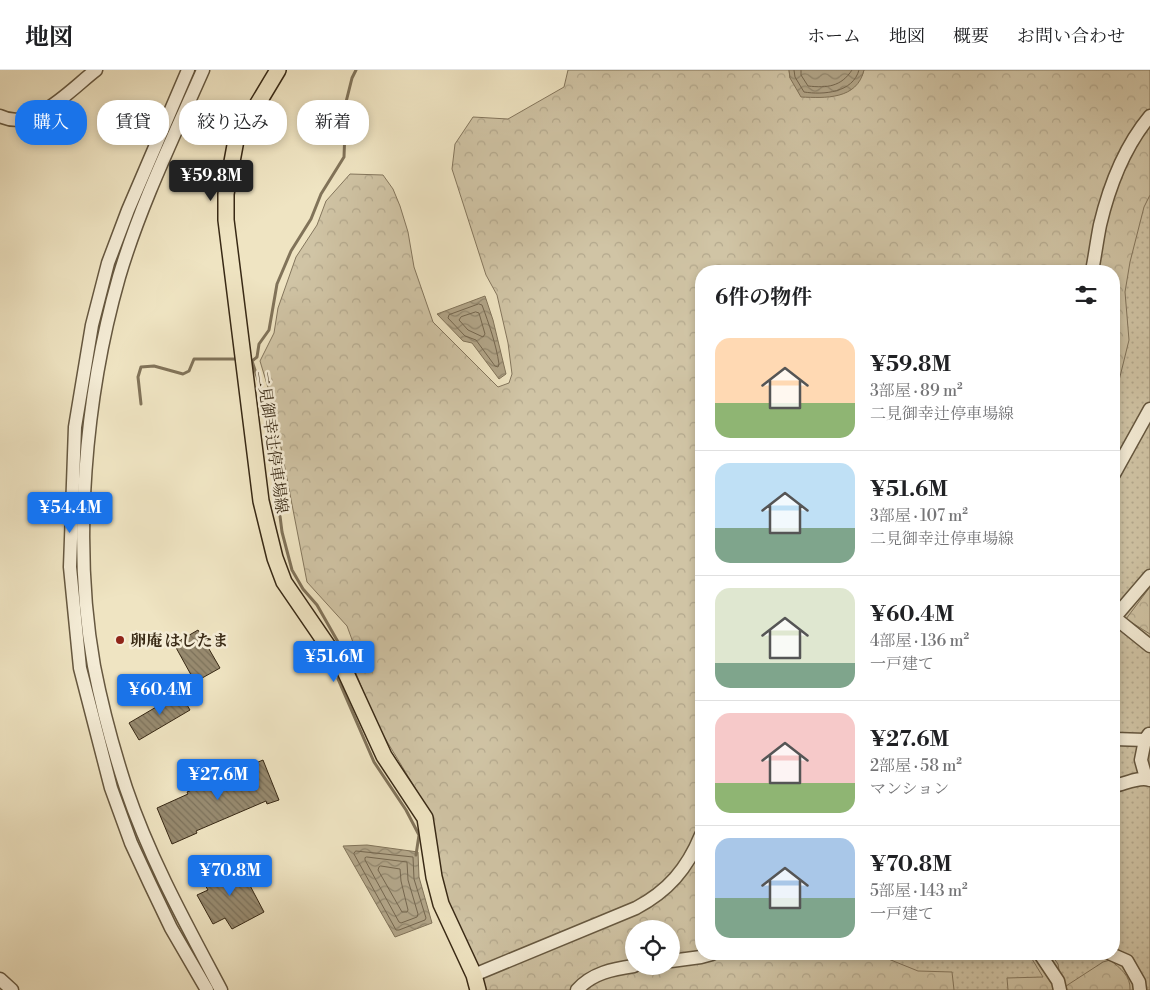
<!DOCTYPE html>
<html lang="ja">
<head>
<meta charset="utf-8">
<style>
	:root { --surface:#fff; --page:#f2f2f2; --text:#202124; --muted:#757577; --line:#e0e0e0; --accent:#1a73e8 }
	body { margin:0; font-family:"Libre Bodoni","Noto Serif JP",serif; background:var(--page); color:var(--text); height:100vh; display:flex; flex-direction:column; font-size:19px; white-space:nowrap }
	* { box-sizing:border-box; margin:0 }
	p { font-size:16px; color:var(--muted) }
	.icon { flex:none; width:28px; height:28px; fill:none; stroke:currentColor; stroke-width:2; stroke-linecap:round; stroke-linejoin:round }
	.map { position:relative; flex:1; overflow:hidden }
	.sheet { position:absolute; left:695px; top:195px; width:425px; height:695px; display:flex; flex-direction:column; background:var(--surface); border-radius:20px; box-shadow:0 2px 8px #0003 }
	.sheet>* { flex:none }
	.top-card { position:absolute; left:15px; top:30px; width:475px; height:45px; display:flex; gap:10px }
	.controls { position:absolute; left:625px; top:850px; display:grid; gap:10px }
	.controls a { display:grid; place-items:center; width:55px; height:55px; border-radius:50%; background:var(--surface); box-shadow:0 2px 8px #0003; font-size:25px }
	.price { position:absolute; translate:-50% -42px; padding:0 11px; border-radius:5px; background:var(--accent); color:#fff; font-size:16px; line-height:32px; filter:drop-shadow(0 1px 2px #0008) }
	.price::after { content:''; position:absolute; left:50%; top:30px; width:15px; height:11px; margin-left:-8px; background:inherit; clip-path:polygon(0 0,100% 0,50% 100%) }
	.price.active { background:#222; color:#fff }
	ul { padding:0; list-style:none }
	li { display:flex; align-items:center; gap:15px; height:125px; padding:0 20px }
	li+li { border-top:1px solid var(--line) }
	li span { display:grid; place-items:center; flex:none; width:140px; height:100px; border-radius:15px; color:#555 }
	li>.icon { margin-inline-start:auto }
	span .icon { width:60px; height:60px; fill:#fffc; stroke-width:1 }
	li b { font-size:21px }
	h2 { display:flex; justify-content:space-between; align-items:center; height:60px; padding:0 20px; font-size:21px }
	.chip { padding:0 18px; border-radius:20px; background:var(--surface); box-shadow:0 2px 8px #0003; font-size:18px; line-height:45px }
	.chip.active { background:var(--accent); color:#fff }
	header { display:flex; align-items:center; gap:30px; box-sizing:border-box; height:70px; padding:0 25px; background:var(--surface); border-bottom:1px solid var(--line) }
	header strong { font-size:24px }
	nav { display:flex; gap:28px; margin-inline-start:auto; font-size:18px }
	.map>svg:first-child { display:block }
</style>
</head>
<body>
<header>
<strong>地図</strong>
<nav><a>ホーム</a><a>地図</a><a>概要</a><a>お問い合わせ</a></nav>
</header>
<div class="map">
<svg width="1150" height="920" viewBox="0 0 1150 920">
	<defs>
		<pattern id="grass-dots" width="8" height="8" patternUnits="userSpaceOnUse" patternTransform="scale(1.25)"><rect width="8" height="8" fill="#d0c4a5"/><path d="M2 2h.1M6 6h.1" fill="none" stroke="#b3a88d" stroke-width="1.8" stroke-linecap="round"/></pattern>
		<pattern id="forest-crowns" width="20" height="18" patternUnits="userSpaceOnUse" patternTransform="scale(1.25)"><rect width="20" height="18" fill="#d0c4a5"/><path d="M2 6a3 3 0 1 1 6 0M12 15a3 3 0 1 1 6 0" fill="none" stroke="#b3a88d"/></pattern>
		<pattern id="water-waves" width="16" height="10" patternUnits="userSpaceOnUse" patternTransform="scale(1.25)"><rect width="16" height="10" fill="#b1a487"/><path d="M0 5q4-4 8 0t8 0" fill="none" stroke="#91866d"/></pattern>
		<pattern id="building-back-hatch" width="6" height="6" patternUnits="userSpaceOnUse" patternTransform="scale(1.25)"><rect width="6" height="6" fill="#978a6f"/><path d="M-1 5l2 2M0 0l6 6M5-1l2 2" fill="none" stroke="#7c715a"/></pattern>
	</defs>
	<rect width="100%" height="100%" fill="#efe4c2"/>
	<filter id="stains"><feTurbulence type="fractalNoise" baseFrequency=".004" numOctaves="4"/><feColorMatrix values="0 0 0 0 .2 0 0 0 0 .09 0 0 0 0 .02 0 0 0 .5 -.17"/></filter>
	<radialGradient id="worn" r=".72"><stop offset=".6" stop-color="#630" stop-opacity="0"/><stop offset="1" stop-color="#630" stop-opacity=".3"/></radialGradient>
	<!-- grass -->
	<path fill="url(#grass-dots)" stroke="#84765d" d="M1150,59V920H587L703,894L729,884H1114V201Z"/>
	<!-- forest -->
	<g fill="url(#forest-crowns)" stroke="#84765d" fill-rule="evenodd">
		<path d="M568,0H789L790,8L862,6L864,0H1150V125L1144,137L1130,192L1125,222L1129,270L1114,331V201H701V884H876L918,901L952,902L954,920H484L442,825L431,753L423,731L377,655L353,596L354,575L347,556L307,512L272,331L260,291L274,263L278,238L296,187L317,155L326,131L350,104L383,105L393,119L400,136L408,162L414,197L433,252L498,317L509,313L512,304L508,273L497,225L486,205L452,99L455,74L473,47L508,49L564,17ZM634,859H671V896H634Z"/>
		<path d="M1150,517V564L1126,549Z"/>
		<path d="M1029,884H1051L1058,894L1062,918L1057,920H1008L1007,908L1043,907Z"/>
		<path d="M1110,890C1120,898 1131,906 1130,920H1067L1066,916L1103,892Z"/>
	</g>
	<!-- water -->
	<g fill="url(#water-waves)" stroke="#817359">
		<path d="M789,0H864C857,30 825,28 801,27L790,8Z"/>
		<path d="M485,226L493,250L506,304L499,309L472,273L463,271L437,244Z"/>
		<path d="M367,775L418,782L419,807L432,853L395,867L343,776Z"/>
	</g>
	<g fill="none" stroke-linecap="round" stroke-linejoin="round">
		<!-- shore -->
		<g stroke="#74664e" stroke-width="1">
			<path d="M794,0L795,7L804,22C823,25 853,23 859,0"/>
			<path d="M801,0V5L808,16C827,18 841,17 852,0"/>
			<path d="M479,234L482,235C489,254 496,274 499,294L498,297L495,296L476,270L465,266L448,248L449,245Z"/>
			<path d="M476,242L479,243L485,264L483,267L468,260L459,250L461,247Z"/>
			<path d="M356,781L413,787L414,809L426,848L425,850L399,860H396L354,784Z"/>
			<path d="M367,787L407,792L408,810L418,844L417,847L401,853L399,852L365,790V788Z"/>
			<path d="M381,796L400,799L401,811L408,840L407,842H402L378,800L379,797Z"/>
		</g>
		<!-- stream -->
		<g stroke="#817359" stroke-width="3">
			<path d="M141,334L138,307L141,297L154,296L183,304L189,301L194,289H239"/>
			<path d="M346,593V586L317,535L303,519L292,500L282,462L266,334L252,291L257,287L259,274L269,260L277,214L291,181L311,149L321,124L344,87L346,32L352,8L356,0"/>
			<path d="M340,605L338,609L374,692L406,740L419,765L416,785"/>
		</g>
	</g>
	<!-- building -->
	<g fill="url(#building-back-hatch)" stroke="#382915">
		<path d="M198,560L220,598L195,612L174,574Z"/>
		<path d="M180,623L190,640L139,670L129,653Z"/>
		<path d="M263,690L279,730L267,734L266,731L196,761L197,763L172,774L157,738L188,724L187,722Z"/>
		<path d="M237,791L264,842L232,859L225,848L213,854L197,825L208,820L202,810Z"/>
	</g>
	<g fill="none" stroke-linecap="round" stroke-linejoin="round">
		<defs>
			<g id="minor">
				<path d="M188,0L128,140L108,193L92,255L75,357L70,497L80,598L111,718L131,773L150,814L171,858L207,920"/>
				<path d="M203,0C173,68 140,136 119,207C85,326 72,474 94,596C102,637 113,678 126,718C150,789 186,854 221,920"/>
				<path d="M0,46C33,63 72,18 96,0"/>
				<path d="M1092,201C1095,186 1097,170 1100,155C1109,117 1125,76 1150,46"/>
				<path d="M1114,404L1150,339"/>
				<path d="M1114,547L1150,576"/>
				<path d="M1114,548L1150,506"/>
				<path d="M1114,669L1145,670L1149,664"/>
				<path d="M1146,708L1141,690L1145,670L1150,666"/>
				<path d="M1114,716C1125,714 1139,706 1150,710"/>
				<path d="M1040,884L1058,911L1060,920"/>
				<path d="M1111,884L1127,891L1139,912L1140,920"/>
				<path d="M671,891L701,887L712,884"/>
				<path d="M474,905L636,838C668,821 687,799 701,765"/>
				<path d="M0,909L12,920"/>
				<path d="M577,920C592,903 613,899 634,896"/>
			</g>
			<path id="major" d="M278,0L236,70L226,124V150L261,431L275,488L284,512L345,601L384,686L425,748L434,807L441,834L474,905L478,920"/>
		</defs>
		<!-- minor casing -->
		<use href="#minor" stroke="#665840" stroke-width="15"/>
		<!-- major casing -->
		<use href="#major" stroke="#382915" stroke-width="18"/>
		<!-- minor -->
		<use href="#minor" stroke="#f5edd7" stroke-width="12"/>
		<!-- major -->
		<use href="#major" stroke="#efe4c2" stroke-width="15"/>
	</g>
	<!-- markers -->
	<circle fill="#8f2418" stroke="#f5edd7" stroke-width="2" cx="120" cy="570" r="5"/>
	<g text-anchor="middle" stroke-width="5" stroke-linejoin="round" paint-order="stroke">
		<!-- street labels -->
		<g font-size="16" fill="#382915" stroke="#f5edd7">
			<text transform="translate(273 372) rotate(82)" y="6">二見御幸辻停車場線</text>
		</g>
		<!-- poi labels -->
		<g font-size="16" font-weight="bold" fill="#382915" stroke="#f5edd7" text-anchor="start">
			<text x="130" y="576">卵庵 はしたま</text>
		</g>
	</g>
	<rect width="100%" height="100%" filter="url(#stains)"/>
	<rect width="100%" height="100%" fill="url(#worn)"/>
</svg>
<div class="controls">
<a><svg class="icon" aria-label="locate" viewBox="0 0 24 24"><circle cx="12" cy="12" r="6"/><path d="M12 2v4M12 18v4M2 12h4M18 12h4"/></svg></a>
</div>
<b class="price active" style="left:211px;top:132px">¥59.8M</b>
<b class="price" style="left:70px;top:464px">¥54.4M</b>
<b class="price" style="left:334px;top:613px">¥51.6M</b>
<b class="price" style="left:160px;top:646px">¥60.4M</b>
<b class="price" style="left:218px;top:731px">¥27.6M</b>
<b class="price" style="left:230px;top:827px">¥70.8M</b>
<div class="top-card">
<a class="chip active">購入</a>
<a class="chip">賃貸</a>
<a class="chip">絞り込み</a>
<a class="chip">新着</a>
</div>
<section class="sheet">
<h2>6件の物件<svg class="icon" aria-label="filters" viewBox="0 0 24 24"><path d="M4 7h16M4 17h16"/><circle cx="9" cy="7" r="2"/><circle cx="15" cy="17" r="2"/></svg></h2>
<ul>
<li><span style="background:linear-gradient(#ffd9b3 65%,#8fb573 0)"><svg class="icon" aria-label="home" viewBox="0 0 24 24"><path d="M3 11l9-7 9 7M6 9v11h12V9"/></svg></span><div><b>¥59.8M</b><p>3部屋 · 89 m²</p><p>二見御幸辻停車場線</p></div></li>
<li><span style="background:linear-gradient(#bfe0f5 65%,#7fa58c 0)"><svg class="icon" aria-label="home" viewBox="0 0 24 24"><path d="M3 11l9-7 9 7M6 9v11h12V9"/></svg></span><div><b>¥51.6M</b><p>3部屋 · 107 m²</p><p>二見御幸辻停車場線</p></div></li>
<li><span style="background:linear-gradient(#dfe7d0 75%,#7fa58c 0)"><svg class="icon" aria-label="home" viewBox="0 0 24 24"><path d="M3 11l9-7 9 7M6 9v11h12V9"/></svg></span><div><b>¥60.4M</b><p>4部屋 · 136 m²</p><p>一戸建て</p></div></li>
<li><span style="background:linear-gradient(#f6c9c9 70%,#8fb573 0)"><svg class="icon" aria-label="home" viewBox="0 0 24 24"><path d="M3 11l9-7 9 7M6 9v11h12V9"/></svg></span><div><b>¥27.6M</b><p>2部屋 · 58 m²</p><p>マンション</p></div></li>
<li><span style="background:linear-gradient(#a9c7e8 60%,#7fa58c 0)"><svg class="icon" aria-label="home" viewBox="0 0 24 24"><path d="M3 11l9-7 9 7M6 9v11h12V9"/></svg></span><div><b>¥70.8M</b><p>5部屋 · 143 m²</p><p>一戸建て</p></div></li>
</ul>
</section>
</div>
</body>
</html>
